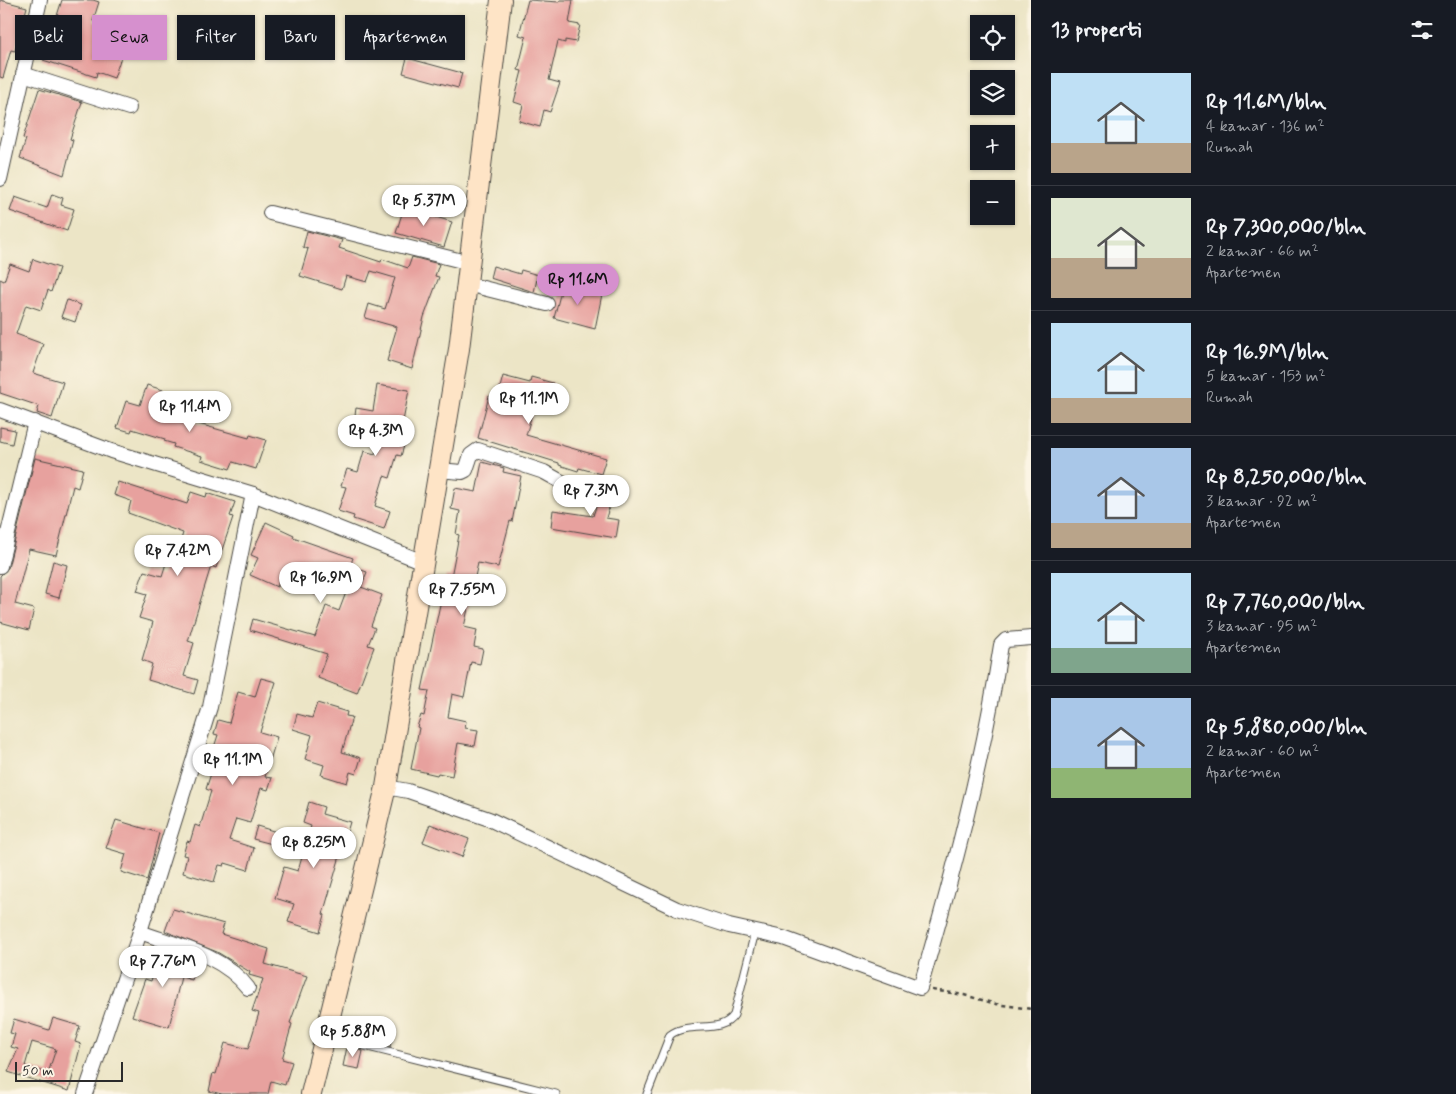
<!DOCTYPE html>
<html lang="id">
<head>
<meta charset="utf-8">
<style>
	:root { --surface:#171b24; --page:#20242c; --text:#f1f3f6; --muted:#9ea1a6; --line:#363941; --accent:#d690ce }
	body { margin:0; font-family:Mynerve,sans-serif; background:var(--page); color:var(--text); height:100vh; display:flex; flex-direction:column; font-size:19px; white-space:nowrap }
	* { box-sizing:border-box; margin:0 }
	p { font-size:16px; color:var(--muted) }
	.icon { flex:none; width:28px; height:28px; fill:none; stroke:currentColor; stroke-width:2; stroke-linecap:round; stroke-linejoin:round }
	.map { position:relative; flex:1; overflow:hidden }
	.side { display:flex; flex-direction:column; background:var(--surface); width:425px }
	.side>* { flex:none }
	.hud { position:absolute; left:15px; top:15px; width:475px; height:45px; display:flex; gap:10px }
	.tools { position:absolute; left:970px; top:15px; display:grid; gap:10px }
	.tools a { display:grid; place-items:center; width:45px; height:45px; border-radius:0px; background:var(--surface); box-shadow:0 1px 4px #0004; font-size:25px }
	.scale { position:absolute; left:15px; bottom:12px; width:108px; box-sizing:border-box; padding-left:5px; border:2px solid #2b2b2b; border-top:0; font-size:14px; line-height:18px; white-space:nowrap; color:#2b2b2b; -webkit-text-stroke:4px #fcf5e5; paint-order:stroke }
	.price { position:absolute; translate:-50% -42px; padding:0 11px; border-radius:18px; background:#fff; color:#222; font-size:16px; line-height:32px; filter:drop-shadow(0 1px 2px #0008) }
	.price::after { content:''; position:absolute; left:50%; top:30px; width:15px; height:11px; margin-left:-8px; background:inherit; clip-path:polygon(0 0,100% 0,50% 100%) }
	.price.current { background:var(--accent); color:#111 }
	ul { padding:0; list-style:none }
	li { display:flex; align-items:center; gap:15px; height:125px; padding:0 20px }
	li+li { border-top:1px solid var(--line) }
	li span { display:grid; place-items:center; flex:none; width:140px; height:100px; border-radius:0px; color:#555 }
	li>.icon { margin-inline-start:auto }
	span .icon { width:60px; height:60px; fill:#fffc; stroke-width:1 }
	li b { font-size:21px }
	h2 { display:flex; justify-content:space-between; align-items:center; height:60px; padding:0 20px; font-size:21px }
	.tag { padding:0 18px; border-radius:0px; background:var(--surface); box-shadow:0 1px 4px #0004; font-size:18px; line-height:45px }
	.tag.current { background:var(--accent); color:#111 }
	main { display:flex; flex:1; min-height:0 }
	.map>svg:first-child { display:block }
</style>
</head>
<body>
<main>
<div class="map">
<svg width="1031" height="1094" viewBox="0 0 1031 1094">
	<rect width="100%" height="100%" fill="#fcf5e5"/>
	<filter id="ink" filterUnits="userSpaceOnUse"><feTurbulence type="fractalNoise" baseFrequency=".02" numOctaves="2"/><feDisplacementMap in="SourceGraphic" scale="10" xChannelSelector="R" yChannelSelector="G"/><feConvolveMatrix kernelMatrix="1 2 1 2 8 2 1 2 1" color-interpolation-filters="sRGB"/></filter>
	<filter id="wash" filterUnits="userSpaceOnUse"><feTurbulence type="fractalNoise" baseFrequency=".0096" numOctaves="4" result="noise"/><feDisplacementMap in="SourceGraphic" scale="20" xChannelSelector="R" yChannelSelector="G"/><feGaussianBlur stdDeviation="1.12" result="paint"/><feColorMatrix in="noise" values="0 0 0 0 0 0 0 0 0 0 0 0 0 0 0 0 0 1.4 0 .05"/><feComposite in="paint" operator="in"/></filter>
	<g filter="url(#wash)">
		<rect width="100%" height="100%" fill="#ece5c6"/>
		<g id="blocks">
			<!-- building -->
			<g fill="#e7a19e" fill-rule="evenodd">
				<path d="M0,0L27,7L15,51L11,50L3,78L0,77Z"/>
				<path d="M62,0H93L99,2L93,21L111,27L103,51L121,57L114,78L97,72L96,77L43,60Z"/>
				<path d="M528,0L559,2L560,0H573L569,23L580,25L576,42L565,40V43L558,41L549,80L560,83L550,112L544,110L540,127L519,121L523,105L514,102L522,71L518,70L526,37L519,35Z"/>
				<path d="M407,58L462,73L458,88L403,73Z"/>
				<path d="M39,89L82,102L70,139L73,140L64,175L20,158L26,139L23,138Z"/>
				<path d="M52,194L63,198L61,205L74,209L67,231L10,211L15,197L47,208Z"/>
				<path d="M404,207L452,222L444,247L396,233Z"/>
				<path d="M307,231L342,240L339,248L381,262L382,259L408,268L412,257L439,264L435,276L439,277L424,317L412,369L387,361L397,327L365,318L369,304L385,309L395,278L371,271L367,282L346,276L342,289L300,276L308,249L303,247Z"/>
				<path d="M33,259L59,268L51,292L48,290L41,310L26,305L16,334L43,344L33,373L63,382L52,418L37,413L39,406L0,393V279L4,281L10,264L29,271Z"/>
				<path d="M493,266L520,274L521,270L538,275L534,292L490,278Z"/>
				<path d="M563,283L602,294L595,329L554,318Z"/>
				<path d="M67,300L81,305L75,322L61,317Z"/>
				<path d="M503,376L530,383L531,377L553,383L545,410L534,407L526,435L606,458L601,474L579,468L578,471L559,465V463L478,438L489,396L497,399Z"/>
				<path d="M147,385L163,390L157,409L182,416L184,412L197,416L195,423L249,438L250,435L266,440L256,469L233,462L230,469L201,460L202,456L173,447L174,444L164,441L165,439L132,429L131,432L117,428L126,401L140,405Z"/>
				<path d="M377,385L409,390L400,437L406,439L401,456L397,455L390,478L384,476L375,506L390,511L384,529L353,519L354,516L338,511L346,487L341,486L347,469L358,472L364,451L375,454L383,427L354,423L356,408L373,411Z"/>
				<path d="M0,427L15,430L12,444L0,441Z"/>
				<path d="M35,458L83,469L78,488L73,486L56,555L29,549L15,604L34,609L29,630L0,622V576L8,568Z"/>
				<path d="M482,462L504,468L503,472L521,476L512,522L510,521L498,567L478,563L464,627L477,630L474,647L483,649L480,664L471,662L464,697L452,694L448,717L466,721L465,728L478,730L475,746L458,743L452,776L438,773L437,775L411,769L419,728L417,727L421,715L424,716L429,691L422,690L446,576L451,577L459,535L456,534L460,511L451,509L455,488L476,492Z"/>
				<path d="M604,481L616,484L606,518L619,520L616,538L551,527L553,510L593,516Z"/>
				<path d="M118,482L187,504L191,492L206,497L207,493L235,502L230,516L233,517L216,568L211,566L188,641L194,643L184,676L198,680L194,694L148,680L152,664L142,660L153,622L139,618L147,594L137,591L144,571L162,576L168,557L175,560L183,533L128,513L131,501L114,495Z"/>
				<path d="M266,522L294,535L293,537L353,558L350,566L367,572L361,587L382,595L371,626L375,628L368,645L374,647L357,693L318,678L327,654L250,630L253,619L315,637L326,606L339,611L350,582L327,573L319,596L308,592L310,586L282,575L277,587L250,575L258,558L251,555Z"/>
				<path d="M53,561L67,565L59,598L45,594Z"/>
				<path d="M261,678L276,682L260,732L277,737L265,777L272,778L268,790L261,788L250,823L236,819L229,840L254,848L248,870L225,863L224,866L219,865L214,882L183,873L187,856L183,855L187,841L190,842L195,825L200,827L211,791L206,789L214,764L209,763L218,735L214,734L218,720L229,723L238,692L255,697Z"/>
				<path d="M317,703L347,712L346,716L352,717L342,752L361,758L356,774L350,772L347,783L321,775L324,765L305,759L312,735L293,729L297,714L312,718Z"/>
				<path d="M309,802L324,807L322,814L350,822L323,914L325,915L320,932L288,922L294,904L275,898L284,867L298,871L311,826L303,823Z"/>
				<path d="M116,820L159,833L147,880L121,872L126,854L106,848Z"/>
				<path d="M430,824L469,839L462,857L423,842Z"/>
				<path d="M257,826L280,833L276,845L253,839Z"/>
				<path d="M173,909L224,924L221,934L269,949L265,964L307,976L290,1023L292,1024L282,1059L292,1062L285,1085L271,1081L268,1094H222L209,1091L213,1073L216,1074L225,1043L248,1049L259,1013L252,1011L263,979L249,975L250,972L217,952L165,931Z"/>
				<path d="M161,948L197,962L192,980L181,977L169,1027L132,1016L145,979L151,981Z"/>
				<path d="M53,1018L80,1026L75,1042L81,1044L69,1091L8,1072L18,1049L11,1047L15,1034L10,1033L14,1019L49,1030ZM32,1042L56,1049L48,1073L25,1066Z"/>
				<path d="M350,1024L393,1034L390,1047L347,1036Z"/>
				<path d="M347,1047L363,1051L359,1069L343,1066Z"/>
			</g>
		</g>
	</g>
	<g filter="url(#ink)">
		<use href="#blocks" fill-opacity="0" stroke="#484742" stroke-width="1"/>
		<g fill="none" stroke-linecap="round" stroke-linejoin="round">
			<defs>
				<g id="service">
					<path d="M328,1037L556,1094"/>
					<path d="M647,1094L670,1035C689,1020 721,1035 734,1015L755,932"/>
				</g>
				<g id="minor">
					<path d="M23,74L129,108"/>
					<path d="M0,179L40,0"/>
					<path d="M270,213L470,263"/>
					<path d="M467,284L547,304"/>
					<path d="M0,410L111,451L253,494L423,562"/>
					<path d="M438,470L462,472L466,470L471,455L478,450L544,472L585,495"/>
					<path d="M0,566L35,422"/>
					<path d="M386,787L408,791L489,819L677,909L729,926L783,938L920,988C953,875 983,762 1001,645L1006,640L1031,638"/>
					<path d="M140,932C178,946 223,955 248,988"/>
					<path d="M85,1094L137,941L210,707L253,494"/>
				</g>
				<path id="secondary" d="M311,1094L386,787L459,349L501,0"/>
			</defs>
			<!-- service casing -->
			<use href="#service" stroke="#484742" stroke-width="9"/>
			<!-- minor casing -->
			<use href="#minor" stroke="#484742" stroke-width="16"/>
			<!-- secondary casing -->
			<use href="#secondary" stroke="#484742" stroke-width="22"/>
			<!-- path -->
			<path stroke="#484742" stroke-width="2.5" stroke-dasharray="4 4" stroke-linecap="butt" d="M932,990L964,995L996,1004L1031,1009"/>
			<!-- service -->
			<use href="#service" stroke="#fff" stroke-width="7"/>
			<!-- minor -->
			<use href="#minor" stroke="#fff" stroke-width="14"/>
			<!-- secondary -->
			<use href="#secondary" stroke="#fee4c6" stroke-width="20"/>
		</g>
	</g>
</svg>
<div class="tools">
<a><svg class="icon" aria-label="locate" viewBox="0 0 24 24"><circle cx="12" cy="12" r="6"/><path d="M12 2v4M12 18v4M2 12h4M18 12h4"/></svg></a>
<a><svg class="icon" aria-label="layers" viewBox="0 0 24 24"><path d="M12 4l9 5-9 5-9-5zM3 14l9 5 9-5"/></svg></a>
<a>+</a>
<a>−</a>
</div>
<div class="scale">50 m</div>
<b class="price" style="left:424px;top:227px">Rp 5.37M</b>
<b class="price current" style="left:578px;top:306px">Rp 11.6M</b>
<b class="price" style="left:529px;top:425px">Rp 11.1M</b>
<b class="price" style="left:190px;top:433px">Rp 11.4M</b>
<b class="price" style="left:376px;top:457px">Rp 4.3M</b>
<b class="price" style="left:591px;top:517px">Rp 7.3M</b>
<b class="price" style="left:178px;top:577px">Rp 7.42M</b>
<b class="price" style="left:321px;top:604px">Rp 16.9M</b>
<b class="price" style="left:462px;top:616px">Rp 7.55M</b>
<b class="price" style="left:233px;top:786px">Rp 11.1M</b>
<b class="price" style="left:314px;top:869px">Rp 8.25M</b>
<b class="price" style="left:163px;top:988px">Rp 7.76M</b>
<b class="price" style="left:353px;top:1058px">Rp 5.88M</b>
<div class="hud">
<a class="tag">Beli</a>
<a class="tag current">Sewa</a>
<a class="tag">Filter</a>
<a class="tag">Baru</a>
<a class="tag">Apartemen</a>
</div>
</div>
<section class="side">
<h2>13 properti<svg class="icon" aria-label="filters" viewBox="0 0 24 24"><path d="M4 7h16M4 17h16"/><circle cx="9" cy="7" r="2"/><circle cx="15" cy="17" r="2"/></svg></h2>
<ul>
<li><span style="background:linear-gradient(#bfe0f5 70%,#b9a48a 0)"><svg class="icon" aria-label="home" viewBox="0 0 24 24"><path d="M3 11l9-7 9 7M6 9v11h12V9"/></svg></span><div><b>Rp 11.6M/bln</b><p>4 kamar · 136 m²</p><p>Rumah</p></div></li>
<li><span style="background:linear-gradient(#dfe7d0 60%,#b9a48a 0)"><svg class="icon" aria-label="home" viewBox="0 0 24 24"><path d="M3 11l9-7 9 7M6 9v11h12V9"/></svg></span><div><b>Rp 7,300,000/bln</b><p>2 kamar · 66 m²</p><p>Apartemen</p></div></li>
<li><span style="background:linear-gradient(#bfe0f5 75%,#b9a48a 0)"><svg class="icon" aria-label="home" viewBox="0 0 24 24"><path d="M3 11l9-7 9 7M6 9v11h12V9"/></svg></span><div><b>Rp 16.9M/bln</b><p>5 kamar · 153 m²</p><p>Rumah</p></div></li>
<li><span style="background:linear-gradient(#a9c7e8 75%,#b9a48a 0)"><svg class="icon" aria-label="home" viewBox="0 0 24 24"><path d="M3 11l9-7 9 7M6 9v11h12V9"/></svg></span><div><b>Rp 8,250,000/bln</b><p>3 kamar · 92 m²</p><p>Apartemen</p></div></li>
<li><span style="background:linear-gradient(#bfe0f5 75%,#7fa58c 0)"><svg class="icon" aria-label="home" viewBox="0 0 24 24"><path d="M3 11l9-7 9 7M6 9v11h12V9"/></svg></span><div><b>Rp 7,760,000/bln</b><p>3 kamar · 95 m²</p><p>Apartemen</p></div></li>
<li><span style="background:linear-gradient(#a9c7e8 70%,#8fb573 0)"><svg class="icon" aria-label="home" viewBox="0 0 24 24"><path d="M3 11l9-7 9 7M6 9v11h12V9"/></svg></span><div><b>Rp 5,880,000/bln</b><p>2 kamar · 60 m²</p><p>Apartemen</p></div></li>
</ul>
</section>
</main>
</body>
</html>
